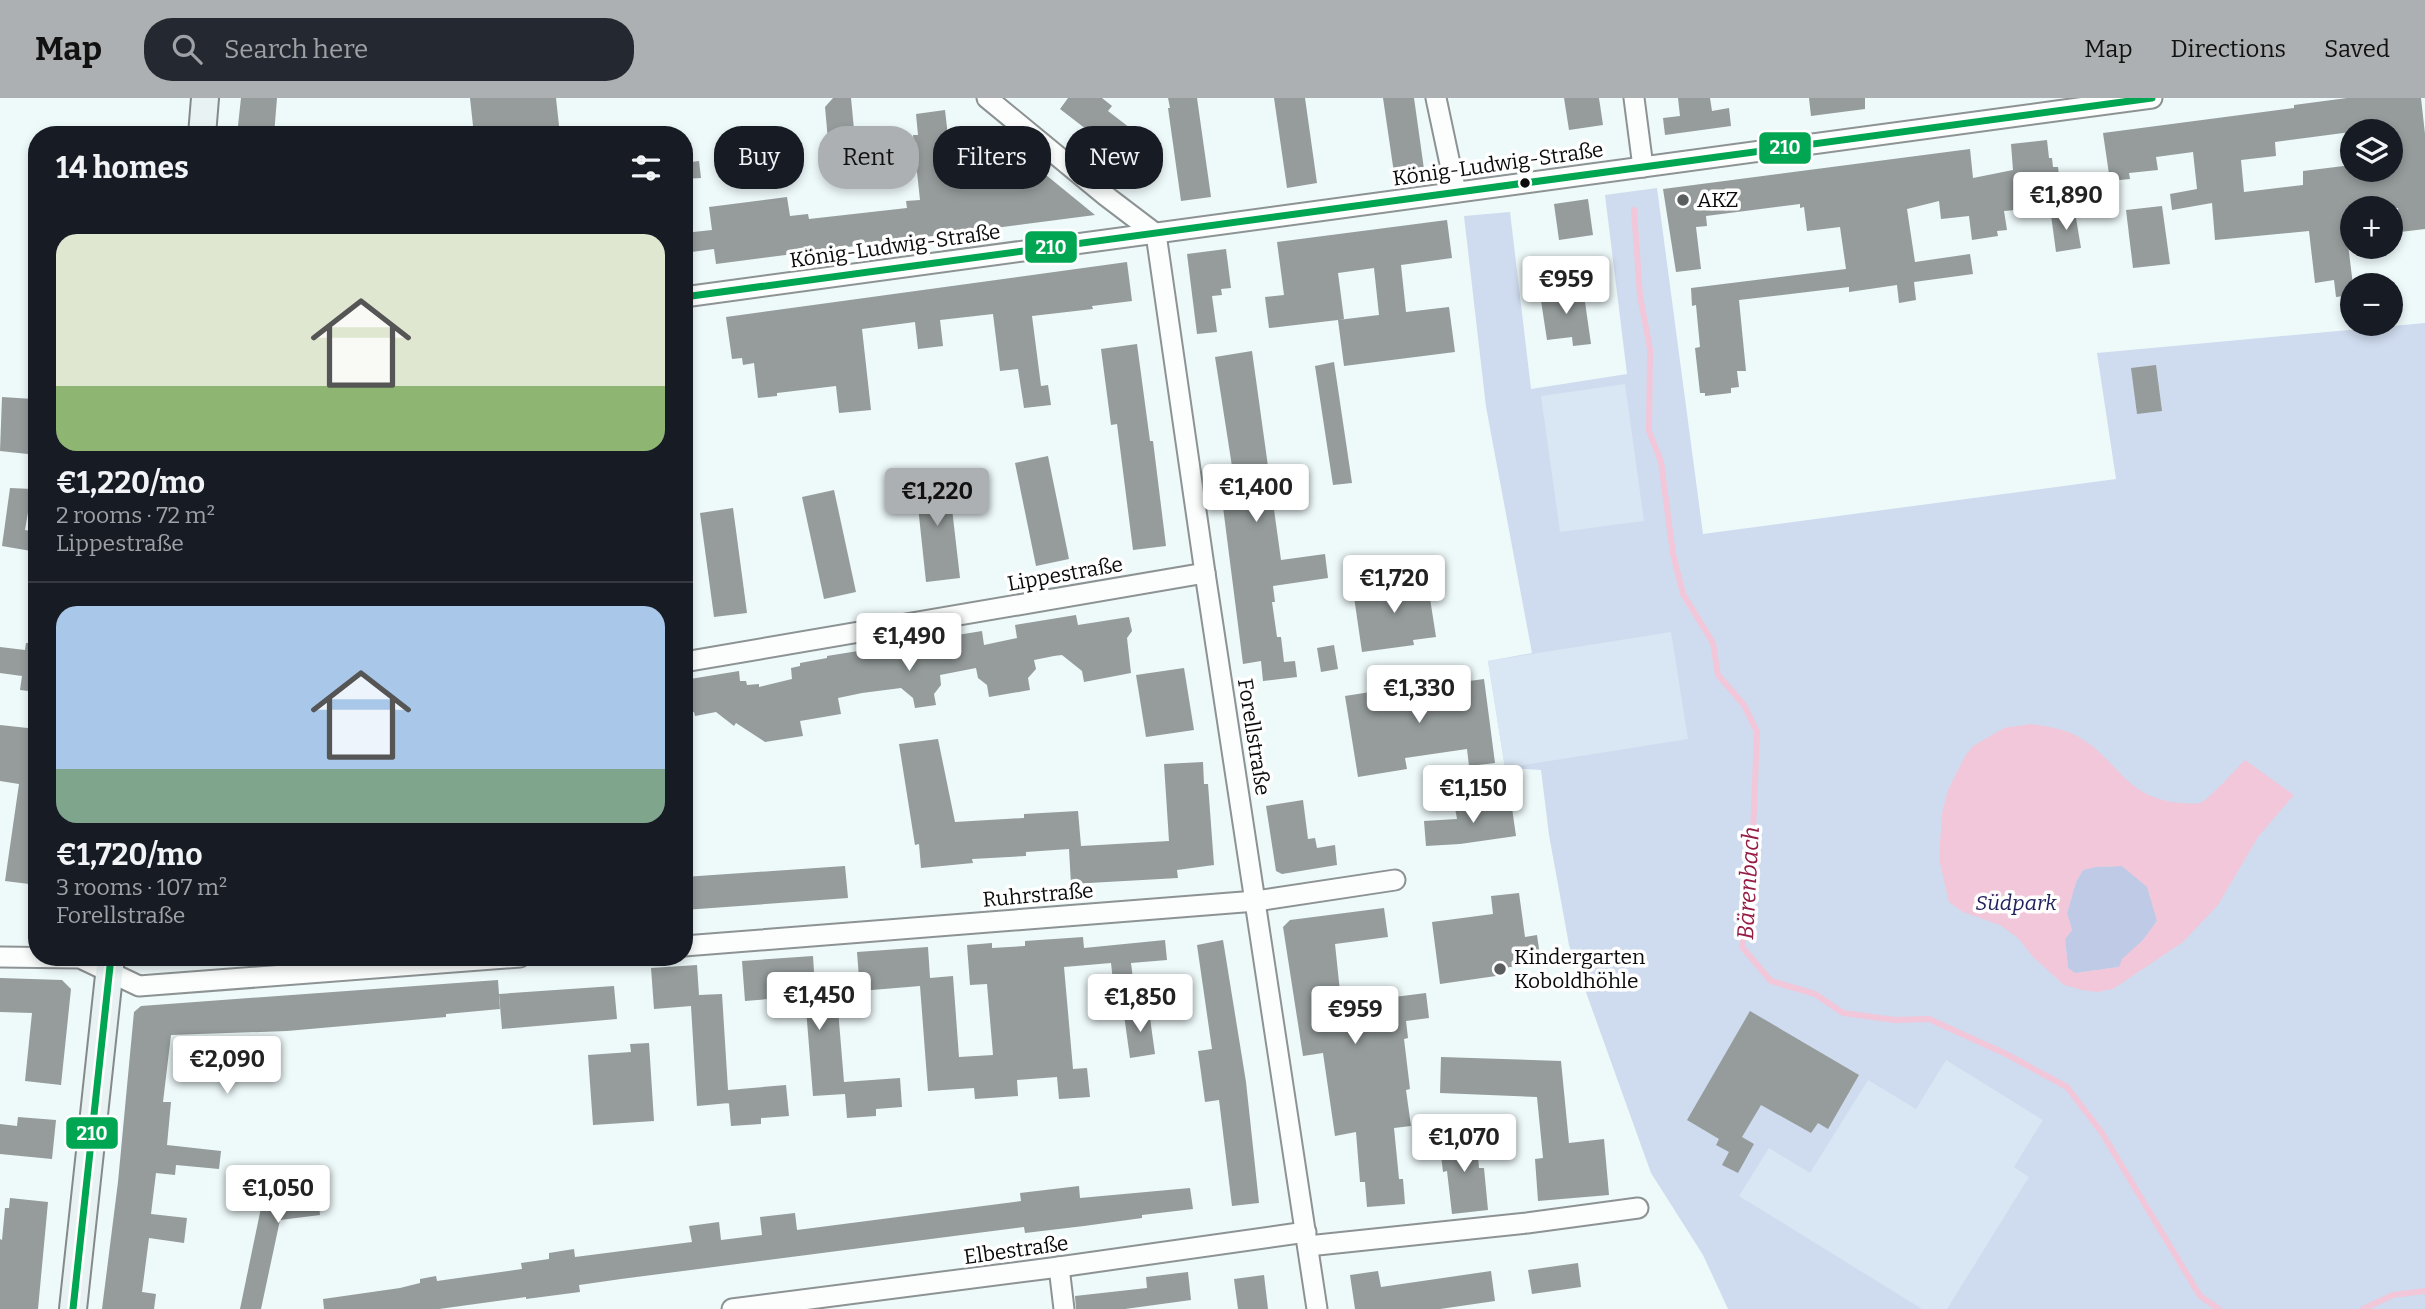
<!DOCTYPE html>
<html lang="en">
<head>
<meta charset="utf-8">
<style>
	:root { --surface:#171b24; --page:#242831; --text:#f1f3f6; --muted:#9ea1a6; --line:#363941; --accent:#adb0b2 }
	body { margin:0; font-family:Bitter,serif; background:var(--page); color:var(--text); height:100vh; display:flex; flex-direction:column; font-size:26px; white-space:nowrap }
	* { box-sizing:border-box; margin:0 }
	p { font-size:23px; color:var(--muted) }
	.icon { flex:none; width:38px; height:38px; fill:none; stroke:currentColor; stroke-width:2; stroke-linecap:round; stroke-linejoin:round }
	.map { position:relative; flex:1; overflow:hidden }
	.sheet { position:absolute; left:28px; top:28px; width:665px; height:840px; display:flex; flex-direction:column; background:var(--surface); border-radius:28px; box-shadow:0 4px 10px #0003 }
	.sheet>* { flex:none }
	.guide { position:absolute; left:714px; top:28px; width:665px; height:63px; display:flex; gap:14px }
	.tools { position:absolute; left:2340px; top:21px; display:grid; gap:14px }
	.tools a { display:grid; place-items:center; width:63px; height:63px; border-radius:50%; background:var(--surface); box-shadow:0 4px 10px #0003; font-size:35px }
	.price { position:absolute; translate:-50% -60px; padding:0 16px; border-radius:7px; background:#fff; color:#222; font-size:23px; line-height:46px; filter:drop-shadow(0 2px 4px #0008) }
	.price::after { content:''; position:absolute; left:50%; top:42px; width:21px; height:16px; margin-left:-10px; background:inherit; clip-path:polygon(0 0,100% 0,50% 100%) }
	.price.selected { background:var(--accent); color:#111 }
	ul { padding:0; list-style:none }
	li { display:grid; align-content:center; gap:14px; height:371px; padding:0 28px }
	li+li { border-top:2px solid var(--line) }
	li span { display:grid; place-items:center; height:217px; border-radius:21px; color:#555 }
	li>.icon { margin-inline-start:auto }
	span .icon { width:126px; height:126px; fill:#fffc; stroke-width:1 }
	li b { font-size:30px }
	h2 { display:flex; justify-content:space-between; align-items:center; height:84px; padding:0 28px; font-size:30px }
	.chip { padding:0 24px; border-radius:28px; background:var(--surface); box-shadow:0 4px 10px #0003; font-size:24px; line-height:63px }
	.chip.selected { background:var(--accent); color:#111 }
	header { display:flex; align-items:center; gap:42px; box-sizing:border-box; height:98px; padding:0 35px; background:var(--accent); color:#111 }
	header strong { font-size:33px }
	nav { display:flex; gap:38px; margin-inline-start:auto; font-size:24px }
	.search { width:490px; height:63px; background:var(--page); display:flex; align-items:center; gap:18px; box-sizing:border-box; padding:0 24px; border-radius:28px; color:var(--muted); font-size:26px }
	.map>svg:first-child { display:block }
</style>
</head>
<body>
<header>
<strong>Map</strong>
<div class="search"><svg class="icon" aria-label="search" viewBox="0 0 24 24"><circle cx="10" cy="10" r="6"/><path d="M15 15l6 6"/></svg>Search here</div>
<nav><a>Map</a><a>Directions</a><a>Saved</a></nav>
</header>
<div class="map">
<svg width="2425" height="1211" viewBox="0 0 2425 1211">
	<rect width="100%" height="100%" fill="#eef9fa"/>
	<!-- green -->
	<path fill="#cfdcef" d="M1657,90L1703,436L2116,381L2097,255L2425,225V1211H1728L1703,1157L1651,1075L1569,847L1549,737L1541,672L1505,670L1488,563L1532,555L1486,309L1464,118L1510,114L1531,291L1627,276L1605,97Z"/>
	<!-- forest -->
	<path fill="#becae6" d="M2122,768L2147,788L2157,822C2147,841 2131,852 2119,869L2075,875L2068,870L2065,841L2072,832L2067,815L2076,784L2083,772L2095,769Z"/>
	<!-- pitch -->
	<g fill="#d9e6f3">
		<path d="M1625,286L1644,423L1560,434L1541,298Z"/>
		<path d="M1671,534L1688,641L1505,670L1488,563Z"/>
		<path d="M1946,962L2043,1022L2014,1069L2029,1079L1947,1211H1922L1739,1098L1769,1050L1810,1075L1868,982L1916,1011Z"/>
	</g>
	<!-- water -->
	<path fill="#f1c7d9" fill-rule="evenodd" d="M2031,626C2045,628 2060,630 2073,636C2118,658 2122,700 2180,705C2186,705 2196,707 2202,704C2211,699 2236,671 2245,662L2294,697L2258,739L2218,807L2183,844L2113,891L2097,894L2082,892L2064,887L2033,859L2018,840L2000,827L1963,814L1949,804L1939,761L1942,715L1948,692L1965,658L1973,648L2004,630ZM2122,768L2147,789L2157,823L2143,842L2122,861L2119,869L2075,875L2068,870L2065,841L2072,832L2067,815L2076,784L2083,772L2095,769Z"/>
	<g fill="none" stroke-linecap="round" stroke-linejoin="round">
		<!-- stream -->
		<g stroke="#f1c7d9" stroke-width="6">
			<path d="M1634,112L1640,198L1650,251L1649,333L1661,364L1673,456L1683,496L1713,545L1718,577L1744,607L1757,634L1753,735L1742,849L1771,883L1815,896L1843,915L1895,922L1929,921L2006,956L2067,989L2102,1035L2200,1198L2219,1211"/>
			<path d="M2363,1211L2393,1197L2425,1193"/>
		</g>
	</g>
	<!-- building -->
	<g fill="#959c9b" fill-rule="evenodd">
		<path d="M241,0H277L274,37H237Z"/>
		<path d="M470,0H556L560,37H474Z"/>
		<path d="M833,0H851L856,52H862L864,69L823,72L820,54L829,53L825,9Z"/>
		<path d="M1068,0H1102L1112,8L1108,13L1147,43L1130,65L1060,11Z"/>
		<path d="M1168,0H1197L1211,99L1181,103L1168,10H1170Z"/>
		<path d="M1274,0H1305L1317,85L1287,90Z"/>
		<path d="M1383,0H1414L1424,71L1394,75Z"/>
		<path d="M1564,0H1599L1603,27L1569,32Z"/>
		<path d="M1678,0H1710L1712,13L1729,10L1731,28L1665,37L1663,20L1680,18Z"/>
		<path d="M1809,0H1865V11L1811,18Z"/>
		<path d="M2347,0H2421L2425,36V131L2400,134L2398,110H2352V113L2344,114L2353,187L2352,197L2336,199L2334,182L2315,185L2309,133L2215,142L2212,105L2172,112L2170,96L2197,91L2193,54L2156,59L2158,72L2129,75L2130,81L2110,83L2103,35L2294,10V7ZM2389,29L2394,72H2352V67L2303,73V87L2244,94L2241,62L2276,58L2275,44Z"/>
		<path d="M945,12L948,38L965,36L973,91L1008,46L1095,117L716,166L714,151L684,155V135L712,132L709,109L787,99L790,118L808,116L809,121L907,110L906,103L920,102L913,37H918L916,16Z"/>
		<path d="M2047,42L2049,60H2052L2053,69H2058L2063,108L2004,113L2007,132L1997,133L1998,138L1972,142L1969,118L1941,121L1939,103L1907,111L1915,164L1970,156L1973,176L1914,184L1916,202L1899,205L1897,187L1849,194V189L1739,202L1746,273H1737L1739,289L1731,290V295L1705,298V295H1700L1695,250L1700,249L1696,207L1692,208L1691,190L1846,171L1840,129L1807,133L1804,109L1800,110V106L1706,118L1707,128L1696,129L1701,171L1676,174L1663,91L1970,51L1973,80L2013,72L2011,46Z"/>
		<path d="M699,63L701,80L684,81V65Z"/>
		<path d="M1588,101L1593,137L1559,142L1554,106Z"/>
		<path d="M2162,108L2170,166L2133,170L2126,112Z"/>
		<path d="M2075,114L2081,150L2056,154L2051,117Z"/>
		<path d="M1447,122L1452,160L1401,167L1406,214L1449,209L1455,254L1344,268L1338,222L1269,230L1265,199L1284,197L1277,144ZM1374,170L1379,217L1338,222L1344,221L1338,175Z"/>
		<path d="M1226,151L1231,190L1221,191L1222,197L1212,198L1217,234L1197,236L1187,156Z"/>
		<path d="M1127,164L1132,203L1092,208L1093,211L1032,218L1041,288L1048,287L1051,307L1024,310L1018,271L1000,273L993,216L940,222L943,248L918,251L915,224L862,231L871,312L839,315L836,288L777,295V298L758,300L754,265L743,267L742,260L732,261L726,219Z"/>
		<path d="M1583,190L1591,246L1573,248L1572,239L1547,242L1540,196Z"/>
		<path d="M1137,246L1150,343H1153L1166,448L1133,452L1117,326L1111,327L1101,251Z"/>
		<path d="M1252,253L1281,462L1325,456L1328,480L1273,488L1275,504H1272L1277,539H1281L1284,564L1295,563L1297,579L1263,583L1261,563L1243,566L1223,409L1238,407L1215,259Z"/>
		<path d="M1334,264L1352,385L1333,387L1315,268Z"/>
		<path d="M2156,267L2162,313L2137,316L2131,270Z"/>
		<path d="M2,299L33,301L29,338L37,339V357L0,353Z"/>
		<path d="M1048,358L1069,461L1036,468L1015,365Z"/>
		<path d="M948,376L960,480L926,484L915,380Z"/>
		<path d="M10,390L32,391L25,432L37,434V454L2,448Z"/>
		<path d="M834,392L856,494L824,501L802,399Z"/>
		<path d="M733,410L747,515L714,519L700,415Z"/>
		<path d="M1427,481L1436,539L1413,542L1414,547L1362,554L1353,492Z"/>
		<path d="M1076,517L1078,527L1129,519L1132,533L1127,540L1131,575L1084,584L1082,573L1062,557L1054,558L1034,562L1036,571L1028,580L1030,592L989,599L987,587L978,580L976,570L940,577L941,587L934,596L936,607L915,610L913,600L901,590L862,595L838,600L841,616L800,623L803,638L765,644L736,625L734,628L716,614L695,618L694,614L684,616V582L739,573L740,583H746L747,587L759,586V589L792,581L791,570L800,568V565L827,560V558L982,533L984,547L1017,540L1015,527Z"/>
		<path d="M26,545H37V594L20,592L22,578L0,575V549L25,552Z"/>
		<path d="M1334,547L1338,571L1321,574L1317,550Z"/>
		<path d="M1184,570L1194,632L1146,639L1136,577Z"/>
		<path d="M1484,581L1495,665L1469,668L1467,651L1405,660L1407,671L1358,679L1345,598L1440,583V587Z"/>
		<path d="M0,627L37,631V787L5,783L19,686L0,683Z"/>
		<path d="M938,641L955,724L1024,720V716L1078,713L1081,748L1169,743L1164,666L1203,664L1204,686H1208L1214,767L1177,772L1178,780L1071,786L1069,751L1026,754V758L972,761L973,765L921,770L919,746L915,747L899,646Z"/>
		<path d="M1303,702L1308,741L1315,740L1317,750L1335,747L1337,767L1282,776L1276,773L1266,708Z"/>
		<path d="M1511,703L1516,738L1460,746L1426,748L1424,723L1457,721L1455,710Z"/>
		<path d="M845,768L848,800L684,812V779Z"/>
		<path d="M1519,795L1525,839L1537,837L1541,865L1495,871L1496,878L1440,886L1432,824L1493,816L1491,798Z"/>
		<path d="M1384,810L1388,839L1335,846L1344,932L1389,927L1386,900L1426,895L1429,920L1406,923L1408,940L1404,941L1410,991L1406,992L1411,1028L1394,1030L1399,1081H1403L1405,1106L1367,1109L1365,1084H1360L1356,1034L1335,1038L1323,955L1303,958L1283,829L1290,822Z"/>
		<path d="M1083,839L1084,850L1165,842L1167,862L1131,865L1133,881L1113,883L1111,865L1064,869L1073,971L1087,970L1090,999L1059,1001L1057,979L1017,982L1018,998L975,1001L974,990L928,993L920,888L860,893L857,854L928,849L930,880L953,878L959,959L993,957L987,886L970,887L967,847L992,845V850L1025,848V843Z"/>
		<path d="M1223,842L1246,984L1259,1105L1232,1108L1219,1002L1205,1004L1198,953L1212,951L1197,847Z"/>
		<path d="M813,858L815,889L836,887L844,984L900,980L902,1009L876,1011V1018L847,1020L845,996L813,998L805,898L745,903L742,863Z"/>
		<path d="M697,867L699,897L722,896L728,992L786,987L789,1018L761,1020V1026L731,1028L728,994L729,1005L697,1008L691,908L654,911L651,870Z"/>
		<path d="M0,880L62,882L71,891L61,987L25,983L32,915L0,914Z"/>
		<path d="M498,882L500,911L446,916V919L287,933L171,937L163,1004H171L167,1047L221,1053L219,1071L176,1067L175,1077L156,1075L151,1116L187,1120L184,1145L149,1140L142,1194L156,1196L154,1211H102L118,1084L134,914L141,908Z"/>
		<path d="M614,888L617,921L502,931L499,896Z"/>
		<path d="M1149,913L1155,956L1130,960L1124,917Z"/>
		<path d="M1750,913L1859,977L1828,1031L1818,1025L1811,1035L1761,1007L1742,1039L1754,1046L1738,1075L1722,1067L1729,1054L1716,1047L1719,1041L1687,1022Z"/>
		<path d="M649,945L654,1023L593,1027L588,957L631,954L630,946Z"/>
		<path d="M1441,959L1561,963L1569,1045L1604,1041L1609,1097L1538,1103L1535,1061L1543,1060L1537,999L1440,995Z"/>
		<path d="M18,1019L56,1022L52,1061L0,1056V1026L17,1028Z"/>
		<path d="M1476,1036L1479,1070H1484L1488,1112L1452,1116L1447,1073L1443,1074L1439,1039Z"/>
		<path d="M316,1071L320,1117L280,1122L261,1211H240L268,1076Z"/>
		<path d="M1079,1088L1080,1100L1190,1090L1193,1111L1142,1117V1120L1084,1128L1025,1135L1024,1129L621,1181L579,1187L580,1194L526,1201V1199L439,1211H324L323,1201L400,1190L420,1185V1181L436,1178L437,1183L522,1171L521,1165L549,1161V1155L574,1151L575,1159L692,1144L689,1128L719,1124L721,1142L762,1137L760,1119L795,1115L797,1132L1021,1103L1020,1095Z"/>
		<path d="M10,1100L48,1104L38,1211H0V1141L2,1142L5,1110H9Z"/>
		<path d="M1578,1165L1581,1189L1532,1196L1528,1172Z"/>
		<path d="M1378,1173L1381,1189L1491,1173L1495,1203L1440,1211H1355L1350,1177Z"/>
		<path d="M1188,1174L1191,1202L1125,1211H1076L1075,1198L1147,1190L1146,1179Z"/>
		<path d="M1264,1177L1268,1211H1238L1234,1181Z"/>
	</g>
	<g fill="none" stroke-linecap="round" stroke-linejoin="round">
		<defs>
			<g id="minor">
				<path d="M987,0L1106,98L1156,136L1205,475L1317,1211"/>
				<path d="M1436,0L1456,94"/>
				<path d="M1634,0L1643,69"/>
				<path d="M684,199L2152,0"/>
				<path d="M684,564L1205,475"/>
				<path d="M684,848L1256,803L1395,782"/>
				<path d="M0,859L80,860L139,888L520,859"/>
				<path d="M1308,1148L1527,1125L1638,1110"/>
				<path d="M1059,1169L1064,1211"/>
				<path d="M732,1211L1059,1169L1306,1134"/>
			</g>
			<g id="secondary">
				<path d="M202,37L205,0"/>
				<path d="M73,1211L111,859"/>
			</g>
		</defs>
		<!-- minor casing -->
		<use href="#minor" stroke="#8d9293" stroke-width="23"/>
		<!-- secondary casing -->
		<use href="#secondary" stroke="#848989" stroke-width="30"/>
		<!-- minor -->
		<use href="#minor" stroke="#fcfefe" stroke-width="19"/>
		<!-- secondary -->
		<use href="#secondary" stroke="#e8f2f3" stroke-width="26"/>
		<defs>
			<g id="bus-1">
				<path d="M684,199L2152,0"/>
				<path d="M73,1211L111,859"/>
			</g>
		</defs>
		<!-- bus-1 casing -->
		<use href="#bus-1" stroke="#fff" stroke-width="12"/>
		<!-- bus-1 -->
		<use href="#bus-1" stroke="#00a651" stroke-width="7"/>
	</g>
	<!-- markers -->
	<circle fill="#0b0b0b" stroke="#fff" stroke-width="2.5" cx="1525" cy="85" r="6"/>
	<g fill="#5a5e5f" stroke="#fff" stroke-width="2.5">
		<circle cx="1683" cy="102" r="7"/>
		<circle cx="1500" cy="871" r="7"/>
	</g>
	<g text-anchor="middle" stroke-width="7" stroke-linejoin="round" paint-order="stroke">
		<!-- street labels -->
		<g font-size="21" fill="#0b0b0b" stroke="#fff">
			<text transform="translate(1498 66) rotate(-8)" y="7">König-Ludwig-Straße</text>
			<text transform="translate(895 148) rotate(-8)" y="7">König-Ludwig-Straße</text>
			<text transform="translate(1065 476) rotate(-10)" y="7">Lippestraße</text>
			<text transform="translate(1254 639) rotate(81)" y="7">Forellstraße</text>
			<text transform="translate(1038 797) rotate(-5)" y="7">Ruhrstraße</text>
			<text transform="translate(1016 1152) rotate(-8)" y="7">Elbestraße</text>
		</g>
		<!-- poi labels -->
		<g font-size="21" fill="#0b0b0b" stroke="#fff" text-anchor="start">
			<text x="1697" y="109">AKZ</text>
			<text x="1514" y="866">Kindergarten<tspan x="1514" dy="24">Koboldhöhle</tspan></text>
		</g>
		<!-- park labels -->
		<g font-size="21" font-style="italic" fill="#21205e" stroke="#fff">
			<text x="2016" y="812">Südpark</text>
		</g>
		<!-- water labels -->
		<g font-size="23" font-style="italic" fill="#951c44" stroke="#fff">
			<text transform="translate(1748 785) rotate(-87)" y="8">Bärenbach</text>
		</g>
	</g>
	<g stroke="#fff" stroke-width="2.5">
		<rect x="1758" y="33" width="54" height="34" rx="7" fill="#00a651"/>
		<rect x="1024" y="132" width="54" height="34" rx="7" fill="#00a651"/>
		<rect x="65" y="1018" width="54" height="34" rx="7" fill="#00a651"/>
	</g>
	<g font-size="19" text-anchor="middle" font-weight="bold" fill="#fff">
		<text x="1785" y="56">210</text>
		<text x="1051" y="156">210</text>
		<text x="92" y="1042">210</text>
	</g>
</svg>
<div class="tools">
<a><svg class="icon" aria-label="layers" viewBox="0 0 24 24"><path d="M12 4l9 5-9 5-9-5zM3 14l9 5 9-5"/></svg></a>
<a>+</a>
<a>−</a>
</div>
<b class="price" style="left:2066px;top:134px">€1,890</b>
<b class="price" style="left:1566px;top:218px">€959</b>
<b class="price" style="left:1256px;top:426px">€1,400</b>
<b class="price selected" style="left:937px;top:430px">€1,220</b>
<b class="price" style="left:1394px;top:517px">€1,720</b>
<b class="price" style="left:909px;top:575px">€1,490</b>
<b class="price" style="left:1419px;top:627px">€1,330</b>
<b class="price" style="left:1473px;top:727px">€1,150</b>
<b class="price" style="left:819px;top:934px">€1,450</b>
<b class="price" style="left:1140px;top:936px">€1,850</b>
<b class="price" style="left:1355px;top:948px">€959</b>
<b class="price" style="left:227px;top:998px">€2,090</b>
<b class="price" style="left:1464px;top:1076px">€1,070</b>
<b class="price" style="left:278px;top:1127px">€1,050</b>
<div class="guide">
<a class="chip">Buy</a>
<a class="chip selected">Rent</a>
<a class="chip">Filters</a>
<a class="chip">New</a>
</div>
<section class="sheet">
<h2>14 homes<svg class="icon" aria-label="filters" viewBox="0 0 24 24"><path d="M4 7h16M4 17h16"/><circle cx="9" cy="7" r="2"/><circle cx="15" cy="17" r="2"/></svg></h2>
<ul>
<li><span style="background:linear-gradient(#dfe7d0 70%,#8fb573 0)"><svg class="icon" aria-label="home" viewBox="0 0 24 24"><path d="M3 11l9-7 9 7M6 9v11h12V9"/></svg></span><div><b>€1,220/mo</b><p>2 rooms · 72 m²</p><p>Lippestraße</p></div></li>
<li><span style="background:linear-gradient(#a9c7e8 75%,#7fa58c 0)"><svg class="icon" aria-label="home" viewBox="0 0 24 24"><path d="M3 11l9-7 9 7M6 9v11h12V9"/></svg></span><div><b>€1,720/mo</b><p>3 rooms · 107 m²</p><p>Forellstraße</p></div></li>
</ul>
</section>
</div>
</body>
</html>
